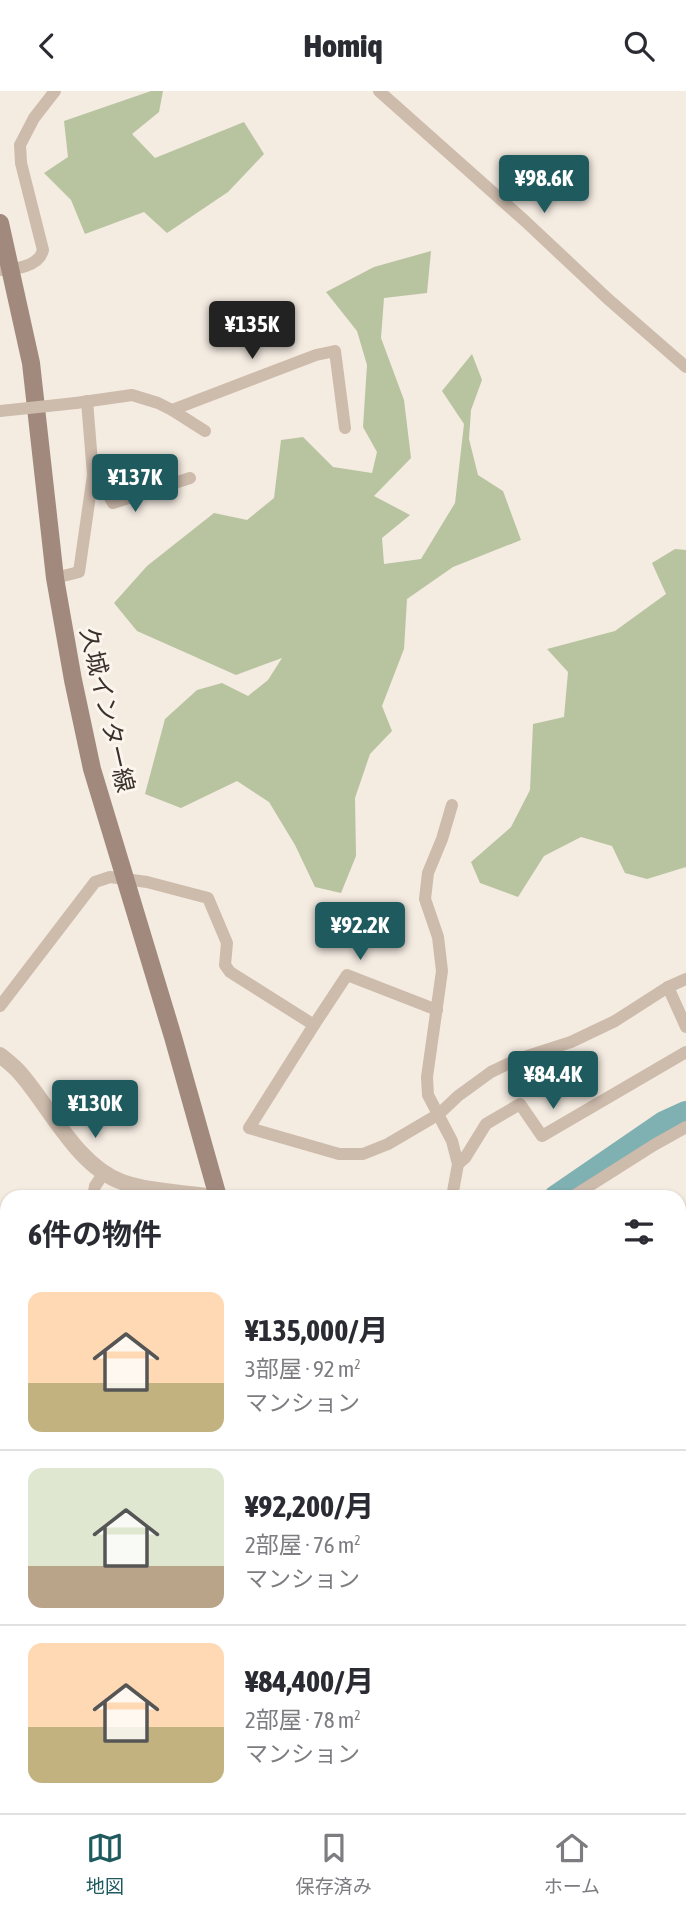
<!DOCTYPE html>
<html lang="ja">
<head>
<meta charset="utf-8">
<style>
	:root { --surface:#fff; --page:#f7f7f7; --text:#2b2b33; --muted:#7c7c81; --line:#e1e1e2; --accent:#1f5a5e }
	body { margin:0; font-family:"Asap Condensed","Noto Sans JP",sans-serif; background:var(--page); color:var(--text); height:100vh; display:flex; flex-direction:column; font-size:26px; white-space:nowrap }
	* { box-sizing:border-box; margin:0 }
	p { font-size:23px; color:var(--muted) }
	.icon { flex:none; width:38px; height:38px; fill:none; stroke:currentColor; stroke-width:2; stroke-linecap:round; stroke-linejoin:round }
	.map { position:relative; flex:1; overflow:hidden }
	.panel { position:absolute; left:0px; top:1099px; width:686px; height:623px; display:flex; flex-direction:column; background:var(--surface); border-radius:21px 21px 0 0; box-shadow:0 2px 5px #0004 }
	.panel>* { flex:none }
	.price { position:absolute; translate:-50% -60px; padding:0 16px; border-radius:7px; background:var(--accent); color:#fff; font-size:23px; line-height:46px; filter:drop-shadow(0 2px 4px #0008) }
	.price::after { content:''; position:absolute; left:50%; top:42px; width:21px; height:16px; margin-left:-10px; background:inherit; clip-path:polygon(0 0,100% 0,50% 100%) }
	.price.current { background:#222; color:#fff }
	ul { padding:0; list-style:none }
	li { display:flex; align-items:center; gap:21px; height:175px; padding:0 28px }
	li+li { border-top:2px solid var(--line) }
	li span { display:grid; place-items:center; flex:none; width:196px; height:140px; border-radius:14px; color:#555 }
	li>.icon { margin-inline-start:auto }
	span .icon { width:84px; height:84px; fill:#fffc; stroke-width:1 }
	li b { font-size:30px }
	h2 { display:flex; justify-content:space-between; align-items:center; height:84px; padding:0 28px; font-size:30px }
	header { display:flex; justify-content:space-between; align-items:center; height:91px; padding:0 28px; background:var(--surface); font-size:32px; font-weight:800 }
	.tabs { display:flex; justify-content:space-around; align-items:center; height:98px; border-top:2px solid var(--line); background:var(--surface); font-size:19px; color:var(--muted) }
	.tabs a { display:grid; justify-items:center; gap:4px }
	.tabs .current { color:var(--accent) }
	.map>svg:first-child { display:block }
</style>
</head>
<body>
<header><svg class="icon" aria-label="back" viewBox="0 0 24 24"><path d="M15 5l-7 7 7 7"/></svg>Homiq<svg class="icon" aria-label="search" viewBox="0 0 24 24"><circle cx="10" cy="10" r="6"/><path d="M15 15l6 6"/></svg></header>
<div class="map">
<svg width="686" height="1722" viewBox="0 0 686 1722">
	<rect width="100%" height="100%" fill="#f4ebe1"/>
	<!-- green -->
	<g fill="#b8c4a0">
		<path d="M151,0H163L159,21L132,43L155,67L244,31L264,63L228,101L167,142L144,121L85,143L71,109L44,82L68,66L64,30Z"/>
		<path d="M431,160L427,202L384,207L381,247L404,309L411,367L374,405L410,424L382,447L384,473L421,468L455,412L464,333L442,300L472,263L482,289L471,319L469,348L478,384L503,400L521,449L453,476L407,508L404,558L382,615L392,640L370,663L355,707L356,765L341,802L315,796L295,754L269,711L237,690L181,717L145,703L165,628L197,599L222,592L248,605L268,589L282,567L236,584L137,540L114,512L147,475L214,422L247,429L274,407L281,349L303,346L333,376L372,382L377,361L363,336L367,274L357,240L326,201L374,176Z"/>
		<path d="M675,458L686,459V776L647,788L625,782L612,755L581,746L544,765L518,806L480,792L471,771L511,736L530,699L533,633L564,626L568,581L547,558L615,540L666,503L652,472Z"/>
		<path d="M686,1681V1722H626L634,1715H679V1683Z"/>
		<path d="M16,1715H180L184,1722H17Z"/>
	</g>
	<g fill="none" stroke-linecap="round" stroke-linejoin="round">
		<!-- river -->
		<g stroke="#7fb0b2" stroke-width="24">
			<path d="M556,1106L664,1032L686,1022"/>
			<path d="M0,1277L7,1255"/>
		</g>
		<!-- minor-tunnel -->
		<path stroke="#cfc6bd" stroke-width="12" stroke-dasharray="12 6" stroke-linecap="butt" d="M296,1722L313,1715"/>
		<!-- minor -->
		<g stroke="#cdbbac" stroke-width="12">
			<path d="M379,0L525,130L608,208L686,276"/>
			<path d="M0,179C15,178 39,176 43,159L21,72L20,54L34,27L55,0"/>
			<path d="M76,312L132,304L158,312L172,319L316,264L335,260L345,337"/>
			<path d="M172,319L205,340"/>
			<path d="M93,389L104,396L113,412L190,387"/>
			<path d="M55,487L79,481L93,384L87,310"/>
			<path d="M668,896L686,936"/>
			<path d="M0,915L95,791L110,786L147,791L208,807L227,852L225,874L230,881L314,934L249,1037L339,1063H363L388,1053L439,1023L458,1005L491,981L518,968L571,951L615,930L668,896L686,888"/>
			<path d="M314,934L347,884L437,919"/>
			<path d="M458,1073L465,1067L486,1033L520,1013L542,1045L686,961"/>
			<path d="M93,1106L95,1095L104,1082"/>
			<path d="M452,1106L458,1073L452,1050L428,1004L427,986L442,880L438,846L425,808L428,782L442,748L452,714"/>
			<path d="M572,1106L654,1054L686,1036"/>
			<path d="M679,1214L685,1202"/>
			<path d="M0,1407L7,1400"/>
			<path d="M0,1594L7,1597"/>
			<path d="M679,1660L686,1661"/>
			<path d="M229,1715L234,1722"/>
			<path d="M443,1715L445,1722"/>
		</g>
		<!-- tertiary -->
		<path stroke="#cdbbac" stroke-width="16" d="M0,964C7,970 14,975 20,982C50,1016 77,1075 122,1091C151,1101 183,1101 213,1106"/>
		<!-- secondary -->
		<path stroke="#a18a7d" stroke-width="18" d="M0,132L31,272L55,487L73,589L92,678L173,946L218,1106"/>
		<!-- motorway -->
		<path stroke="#5c4a42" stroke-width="21" d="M379,1715L382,1722"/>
		<!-- minor-bridge -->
		<path stroke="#cdbbac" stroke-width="12" d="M0,320L76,312"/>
	</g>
	<g text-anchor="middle" stroke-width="6" stroke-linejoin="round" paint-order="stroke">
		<!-- street labels -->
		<g font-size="24" fill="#3b302b" stroke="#fbf5ee">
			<text transform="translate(107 619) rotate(77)" y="8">久城インター線</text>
		</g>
	</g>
</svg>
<b class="price" style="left:544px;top:124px">¥98.6K</b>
<b class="price current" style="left:252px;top:270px">¥135K</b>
<b class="price" style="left:135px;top:423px">¥137K</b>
<b class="price" style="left:360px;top:871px">¥92.2K</b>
<b class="price" style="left:553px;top:1020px">¥84.4K</b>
<b class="price" style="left:95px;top:1049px">¥130K</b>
<section class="panel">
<h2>6件の物件<svg class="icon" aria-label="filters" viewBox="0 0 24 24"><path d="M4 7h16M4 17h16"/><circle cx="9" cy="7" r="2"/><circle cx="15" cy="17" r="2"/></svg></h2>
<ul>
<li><span style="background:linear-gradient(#ffd9b3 65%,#c2b280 0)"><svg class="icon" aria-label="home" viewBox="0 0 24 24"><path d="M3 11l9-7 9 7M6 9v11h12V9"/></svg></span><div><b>¥135,000/月</b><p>3部屋 · 92 m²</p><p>マンション</p></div></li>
<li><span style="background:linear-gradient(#dfe7d0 70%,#b9a48a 0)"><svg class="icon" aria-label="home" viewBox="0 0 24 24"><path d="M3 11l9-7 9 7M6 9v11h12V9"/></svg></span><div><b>¥92,200/月</b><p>2部屋 · 76 m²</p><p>マンション</p></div></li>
<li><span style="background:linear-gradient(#ffd9b3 60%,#c2b280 0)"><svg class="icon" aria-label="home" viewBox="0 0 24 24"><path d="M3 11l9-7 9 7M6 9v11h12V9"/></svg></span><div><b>¥84,400/月</b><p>2部屋 · 78 m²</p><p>マンション</p></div></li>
</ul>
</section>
</div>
<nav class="tabs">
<a class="current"><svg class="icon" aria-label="map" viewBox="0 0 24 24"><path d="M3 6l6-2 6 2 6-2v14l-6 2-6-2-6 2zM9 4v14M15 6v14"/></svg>地図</a>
<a><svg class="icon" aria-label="saved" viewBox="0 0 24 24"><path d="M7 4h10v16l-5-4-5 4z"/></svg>保存済み</a>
<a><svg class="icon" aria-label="home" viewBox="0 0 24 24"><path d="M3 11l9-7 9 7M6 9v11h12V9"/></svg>ホーム</a>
</nav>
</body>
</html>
